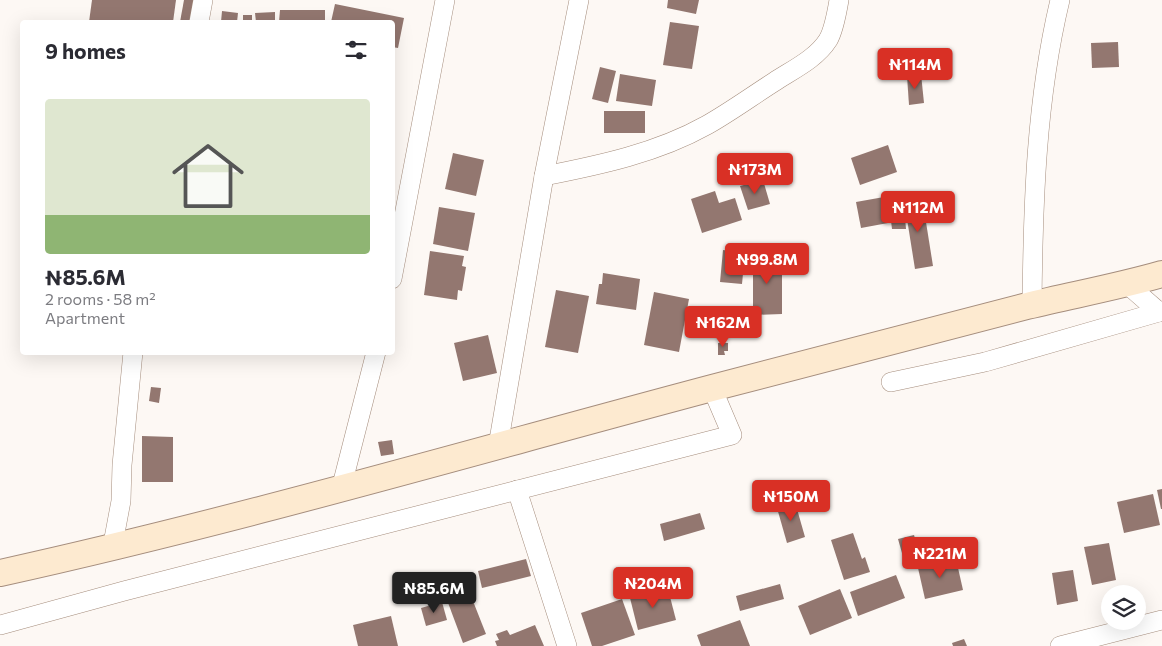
<!DOCTYPE html>
<html lang="en">
<head>
<meta charset="utf-8">
<style>
	:root { --surface:#fff; --page:#f2f2f3; --text:#2b2b33; --muted:#7c7c81; --line:#e1e1e2; --accent:#d93025 }
	body { margin:0; font-family:Commissioner,sans-serif; background:var(--page); color:var(--text); height:100vh; display:flex; flex-direction:column; font-size:19px; white-space:nowrap }
	* { box-sizing:border-box; margin:0 }
	p { font-size:16px; color:var(--muted) }
	.icon { flex:none; width:28px; height:28px; fill:none; stroke:currentColor; stroke-width:2; stroke-linecap:round; stroke-linejoin:round }
	.map { position:relative; flex:1; overflow:hidden }
	.drawer { position:absolute; left:20px; top:20px; width:375px; height:335px; display:flex; flex-direction:column; background:var(--surface); border-radius:5px; box-shadow:0 5px 20px #0002 }
	.drawer>* { flex:none }
	.fabs { position:absolute; left:1101px; top:585px; display:grid; gap:10px }
	.fabs a { display:grid; place-items:center; width:45px; height:45px; border-radius:50%; background:var(--surface); box-shadow:0 5px 20px #0002; font-size:25px }
	.price { position:absolute; translate:-50% -42px; padding:0 11px; border-radius:5px; background:var(--accent); color:#fff; font-size:16px; line-height:32px; filter:drop-shadow(0 1px 2px #0008) }
	.price::after { content:''; position:absolute; left:50%; top:30px; width:15px; height:11px; margin-left:-8px; background:inherit; clip-path:polygon(0 0,100% 0,50% 100%) }
	.price.selected { background:#222; color:#fff }
	ul { padding:0; list-style:none }
	li { display:grid; align-content:center; gap:10px; height:265px; padding:0 25px }
	li+li { border-top:1px solid var(--line) }
	li span { display:grid; place-items:center; height:155px; border-radius:5px; color:#555 }
	li>.icon { margin-inline-start:auto }
	span .icon { width:90px; height:90px; fill:#fffc; stroke-width:1 }
	li b { font-size:21px }
	h2 { display:flex; justify-content:space-between; align-items:center; height:60px; padding:0 25px; font-size:21px }
	.map>svg:first-child { display:block }
</style>
</head>
<body>
<div class="map">
<svg width="1162" height="646" viewBox="0 0 1162 646">
	<rect width="100%" height="100%" fill="#fdf8f4"/>
	<!-- building -->
	<g fill="#937770">
		<path d="M92,0H176L173,22H89Z"/>
		<path d="M184,0H194L190,22H180Z"/>
		<path d="M668,0H699L696,14L667,8Z"/>
		<path d="M335,4L404,18L398,48L392,47V22H331Z"/>
		<path d="M280,10H325V22H279Z"/>
		<path d="M222,11L238,13L237,22H221Z"/>
		<path d="M275,12V22H256L255,13Z"/>
		<rect x="243" y="15" width="9" height="7"/>
		<path d="M670,22L699,26L692,69L663,65Z"/>
		<path d="M1118,42L1119,67L1092,68L1091,43Z"/>
		<path d="M600,67L616,71L608,103L592,99Z"/>
		<path d="M620,74L656,80L652,106L616,101Z"/>
		<path d="M921,74L924,103L909,105L907,76Z"/>
		<rect x="604" y="111" width="41" height="22"/>
		<path d="M888,145L897,172L860,185L851,158Z"/>
		<path d="M453,153L484,160L476,196L445,189Z"/>
		<path d="M763,180L770,204L748,210L740,186Z"/>
		<path d="M715,191L719,203L735,198L742,220L702,233L691,199Z"/>
		<path d="M903,196L906,229H892L888,198Z"/>
		<path d="M884,197L888,223L861,228L856,202Z"/>
		<path d="M922,197L933,266L915,269L904,200Z"/>
		<path d="M439,207L475,213L468,251L433,244Z"/>
		<path d="M723,250L745,253L742,284L720,282Z"/>
		<path d="M430,251L464,256L462,266L466,267L462,291L458,290L457,300L424,295Z"/>
		<path d="M753,256H782V314L753,315Z"/>
		<path d="M603,273L640,279L636,310L596,304L599,284H602Z"/>
		<path d="M556,290L589,296L578,353L545,347Z"/>
		<path d="M654,292L689,299L679,352L644,345Z"/>
		<path d="M488,335L497,373L463,381L454,343Z"/>
		<path d="M718,343H728V351H724L725,355H718Z"/>
		<path d="M151,387L161,388L159,403L149,401Z"/>
		<path d="M142,436L173,437V482H142Z"/>
		<path d="M392,440L394,454L381,456L378,442Z"/>
		<path d="M1162,489V509H1161L1157,490Z"/>
		<path d="M1153,494L1160,525L1124,533L1117,502Z"/>
		<path d="M795,502L805,537L787,543L777,508Z"/>
		<path d="M700,513L705,529L664,541L660,524Z"/>
		<path d="M853,533L862,559L865,557L870,572L844,580L831,540Z"/>
		<path d="M914,535L920,556L904,560L898,539Z"/>
		<path d="M1109,543L1116,580L1092,585L1084,547Z"/>
		<path d="M526,559L531,576L482,588L478,571Z"/>
		<path d="M956,559L963,590L925,599L918,568Z"/>
		<path d="M1073,570L1078,601L1057,605L1052,573Z"/>
		<path d="M465,575L470,587L455,593L450,581Z"/>
		<path d="M896,575L905,598L858,616L850,592Z"/>
		<path d="M780,584L784,599L740,611L736,596Z"/>
		<path d="M668,589L676,620L638,630L630,598Z"/>
		<path d="M840,589L852,618L810,635L798,606Z"/>
		<path d="M469,591L486,634L463,643L447,600Z"/>
		<path d="M622,599L635,635L602,646H592L581,613Z"/>
		<path d="M442,602L447,620L426,626L421,608Z"/>
		<path d="M391,616L398,646H358L353,625Z"/>
		<path d="M740,620L750,646H701L697,635Z"/>
		<path d="M535,625L544,646H497L495,641L499,640L496,634L507,630L510,635Z"/>
		<path d="M964,639L967,646H953L952,643Z"/>
	</g>
	<g fill="none" stroke-linecap="round" stroke-linejoin="round">
		<defs>
			<g id="street">
				<path d="M199,22L203,0"/>
				<path d="M544,176C600,165 657,153 707,125C730,112 752,96 774,82C792,70 816,59 828,40C834,30 837,12 839,0"/>
				<path d="M392,279L445,0"/>
				<path d="M1127,284L1159,312L1162,311"/>
				<path d="M1032,305C1033,203 1036,100 1060,0"/>
				<path d="M891,382L985,362L1159,312"/>
				<path d="M498,446L544,176L579,0"/>
				<path d="M341,489L376,352"/>
				<path d="M517,490L567,646"/>
				<path d="M112,549L121,501L122,465L133,352"/>
				<path d="M0,625L124,591L732,435L712,388"/>
				<path d="M1060,646L1162,620"/>
			</g>
			<path id="secondary" d="M0,573C240,520 475,451 712,388C817,360 922,333 1027,306C1072,295 1117,287 1162,274"/>
		</defs>
		<!-- street casing -->
		<use href="#street" stroke="#a58d7d" stroke-width="20"/>
		<!-- secondary casing -->
		<use href="#secondary" stroke="#a58d7d" stroke-width="28"/>
		<!-- street -->
		<use href="#street" stroke="#fff" stroke-width="19"/>
		<!-- secondary -->
		<use href="#secondary" stroke="#fdead0" stroke-width="26"/>
	</g>
</svg>
<div class="fabs">
<a><svg class="icon" aria-label="layers" viewBox="0 0 24 24"><path d="M12 4l9 5-9 5-9-5zM3 14l9 5 9-5"/></svg></a>
</div>
<b class="price" style="left:915px;top:90px">₦114M</b>
<b class="price" style="left:755px;top:195px">₦173M</b>
<b class="price" style="left:918px;top:233px">₦112M</b>
<b class="price" style="left:767px;top:285px">₦99.8M</b>
<b class="price" style="left:723px;top:348px">₦162M</b>
<b class="price" style="left:791px;top:522px">₦150M</b>
<b class="price" style="left:940px;top:579px">₦221M</b>
<b class="price" style="left:653px;top:609px">₦204M</b>
<b class="price selected" style="left:434px;top:614px">₦85.6M</b>
<section class="drawer">
<h2>9 homes<svg class="icon" aria-label="filters" viewBox="0 0 24 24"><path d="M4 7h16M4 17h16"/><circle cx="9" cy="7" r="2"/><circle cx="15" cy="17" r="2"/></svg></h2>
<ul>
<li><span style="background:linear-gradient(#dfe7d0 75%,#8fb573 0)"><svg class="icon" aria-label="home" viewBox="0 0 24 24"><path d="M3 11l9-7 9 7M6 9v11h12V9"/></svg></span><div><b>₦85.6M</b><p>2 rooms · 58 m²</p><p>Apartment</p></div></li>
</ul>
</section>
</div>
</body>
</html>
